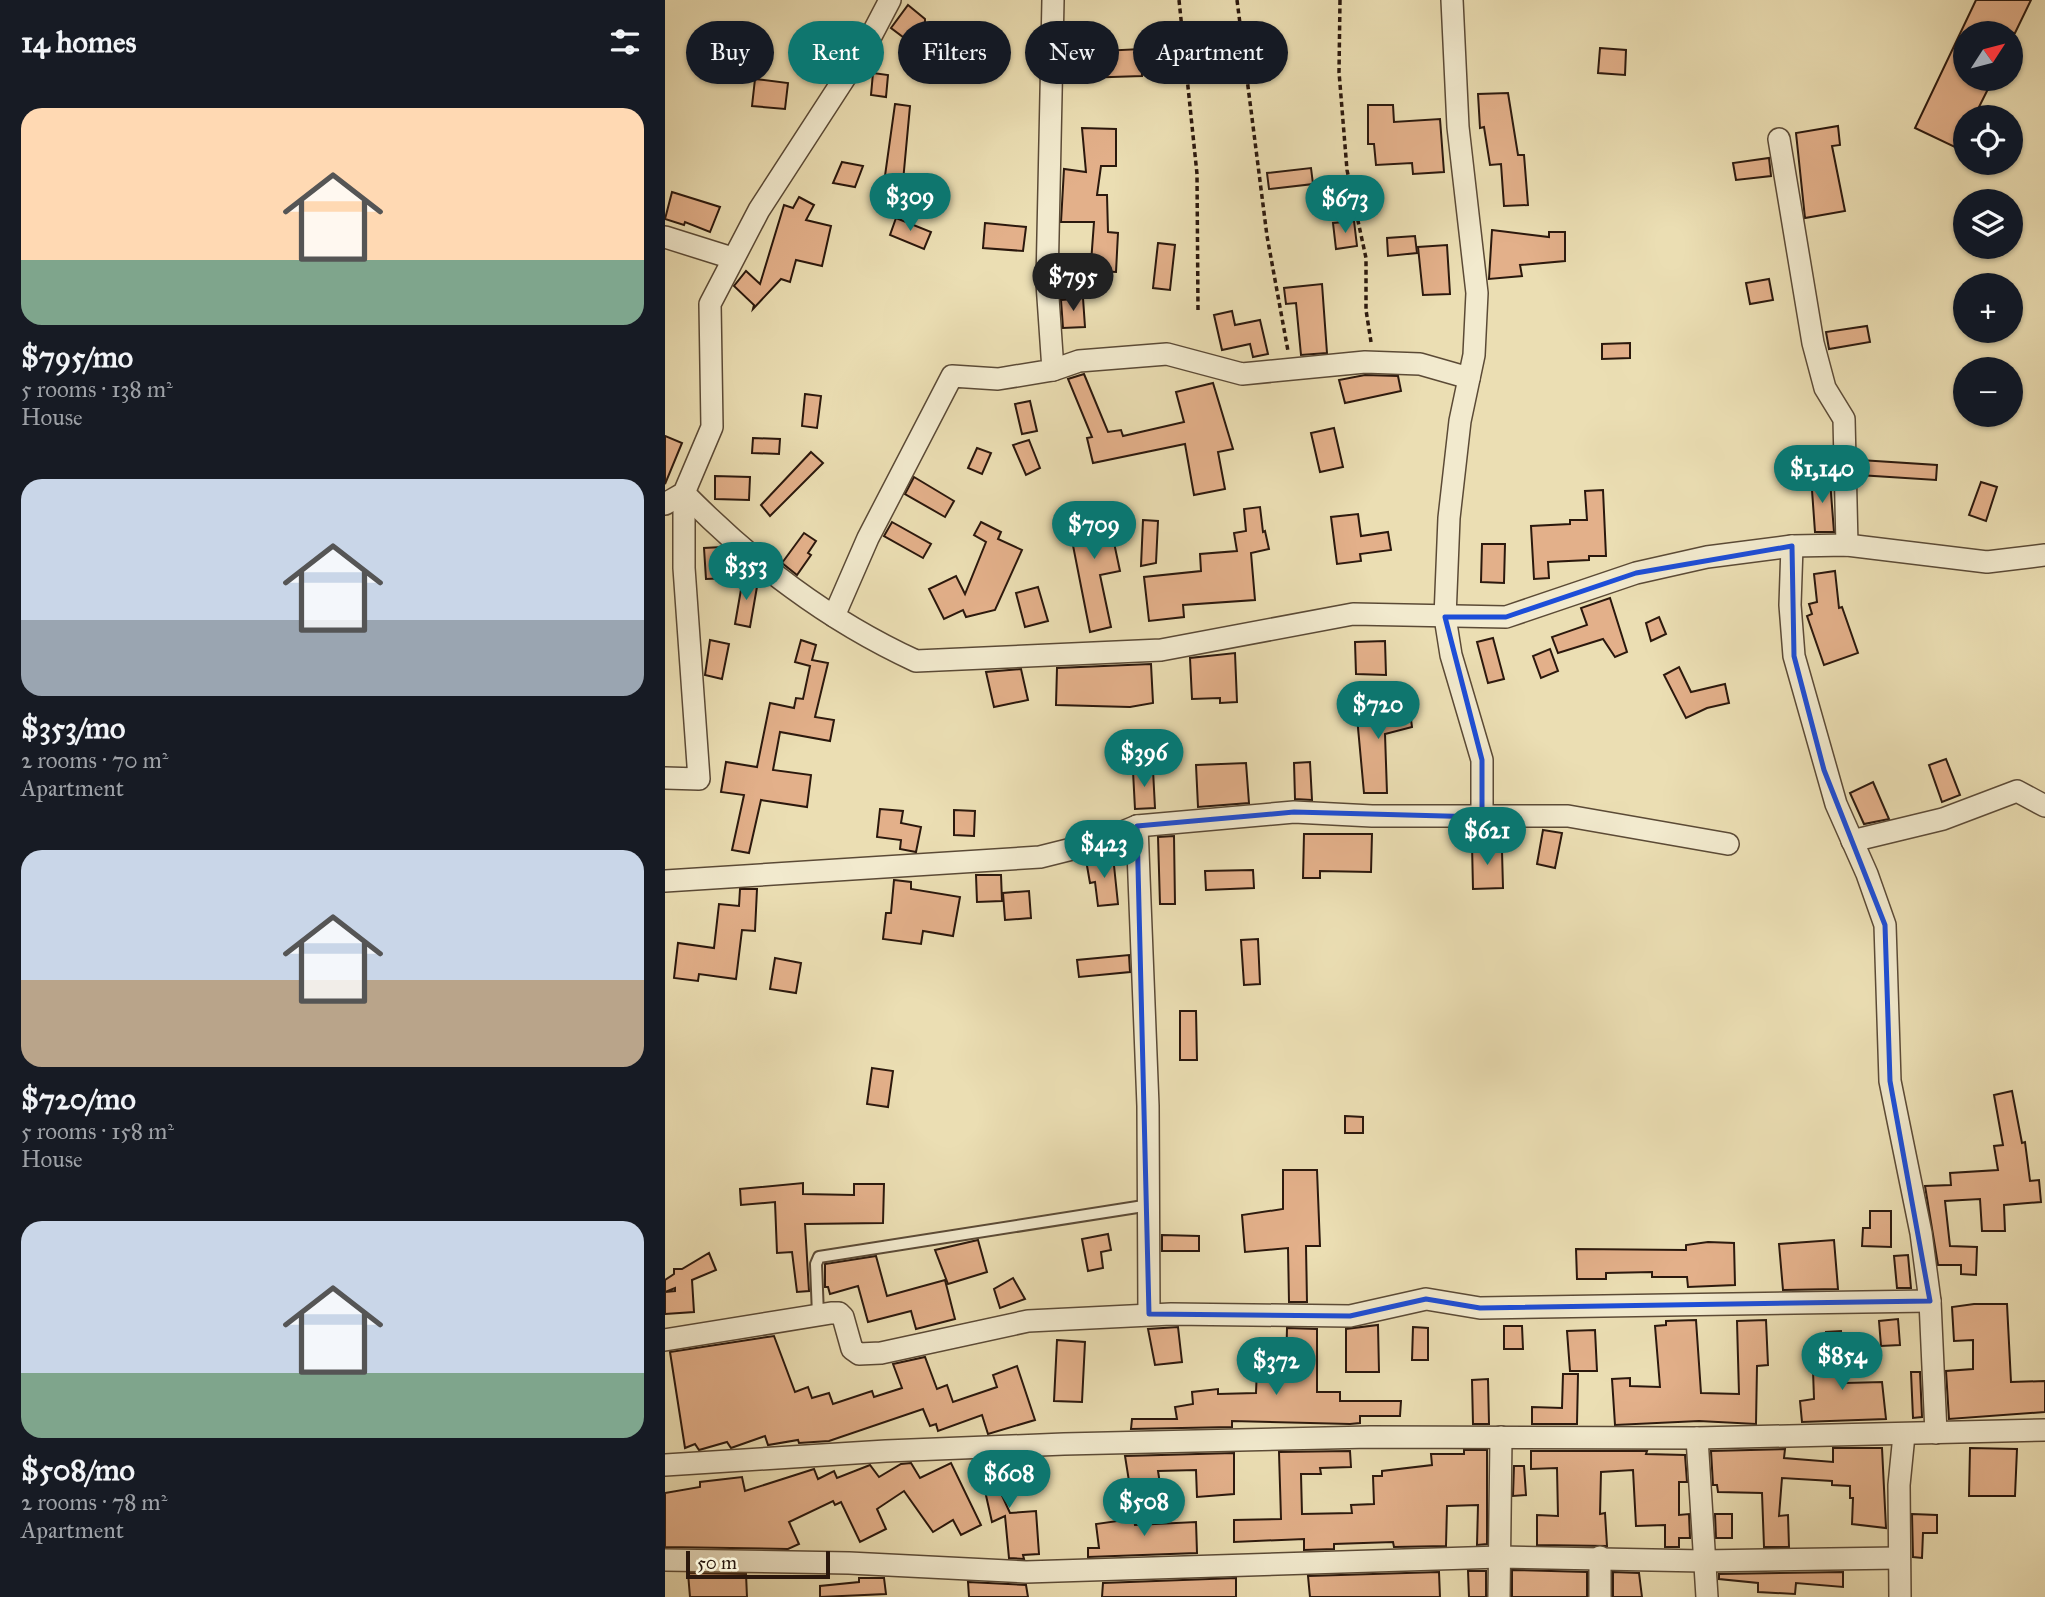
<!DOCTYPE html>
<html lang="en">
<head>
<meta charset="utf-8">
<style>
	:root { --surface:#171b24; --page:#242831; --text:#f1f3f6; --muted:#9ea1a6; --accent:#0f766e }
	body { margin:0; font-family:"IM FELL Great Primer",serif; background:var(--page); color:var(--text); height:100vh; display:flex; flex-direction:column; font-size:26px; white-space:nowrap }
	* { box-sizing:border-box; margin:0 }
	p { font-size:23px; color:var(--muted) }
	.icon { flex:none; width:38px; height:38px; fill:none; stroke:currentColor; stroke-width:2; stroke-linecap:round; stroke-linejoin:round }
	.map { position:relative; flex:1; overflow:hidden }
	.panel { display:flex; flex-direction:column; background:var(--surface); width:665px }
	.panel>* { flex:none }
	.banner { position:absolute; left:21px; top:21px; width:665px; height:63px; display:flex; gap:14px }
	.needle { width:46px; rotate:54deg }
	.tools { position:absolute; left:1288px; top:21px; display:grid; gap:14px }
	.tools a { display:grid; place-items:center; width:70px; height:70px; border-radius:50%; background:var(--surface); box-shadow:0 2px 5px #0004; font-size:35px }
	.scale { position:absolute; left:21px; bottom:18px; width:144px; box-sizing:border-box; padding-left:7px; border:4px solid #2b180d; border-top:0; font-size:19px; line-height:24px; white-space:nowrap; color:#2b180d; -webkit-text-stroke:5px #f2eace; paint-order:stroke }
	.price { position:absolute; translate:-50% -60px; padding:0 16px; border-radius:24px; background:var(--accent); color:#fff; font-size:23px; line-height:46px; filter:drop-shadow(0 2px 4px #0008) }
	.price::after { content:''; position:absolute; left:50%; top:42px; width:21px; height:16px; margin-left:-10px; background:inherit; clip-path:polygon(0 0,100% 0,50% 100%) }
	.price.active { background:#222; color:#fff }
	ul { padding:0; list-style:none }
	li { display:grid; align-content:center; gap:14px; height:371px; padding:0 21px }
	li span { display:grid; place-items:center; height:217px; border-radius:21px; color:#555 }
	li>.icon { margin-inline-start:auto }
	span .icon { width:126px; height:126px; fill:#fffc; stroke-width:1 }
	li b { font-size:30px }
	h2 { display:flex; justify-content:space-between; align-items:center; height:84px; padding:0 21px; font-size:30px }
	.chip { padding:0 24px; border-radius:32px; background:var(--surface); box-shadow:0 2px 5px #0004; font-size:24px; line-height:63px }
	.chip.active { background:var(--accent); color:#fff }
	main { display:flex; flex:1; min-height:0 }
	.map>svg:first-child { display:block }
</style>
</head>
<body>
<main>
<section class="panel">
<h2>14 homes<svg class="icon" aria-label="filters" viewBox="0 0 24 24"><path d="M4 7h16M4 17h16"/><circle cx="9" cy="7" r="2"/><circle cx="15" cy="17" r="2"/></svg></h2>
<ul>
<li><span style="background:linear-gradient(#ffd9b3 70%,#7fa58c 0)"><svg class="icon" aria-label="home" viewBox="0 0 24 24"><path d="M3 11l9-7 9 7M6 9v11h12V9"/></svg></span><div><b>$795/mo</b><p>5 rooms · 138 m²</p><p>House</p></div></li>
<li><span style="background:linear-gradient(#c9d6e8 65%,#9aa5b1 0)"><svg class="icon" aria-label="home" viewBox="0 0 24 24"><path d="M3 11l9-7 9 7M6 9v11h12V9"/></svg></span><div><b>$353/mo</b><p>2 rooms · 70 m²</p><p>Apartment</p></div></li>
<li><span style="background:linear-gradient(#c9d6e8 60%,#b9a48a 0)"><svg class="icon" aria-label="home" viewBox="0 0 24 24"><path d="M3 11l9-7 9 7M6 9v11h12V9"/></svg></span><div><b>$720/mo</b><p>5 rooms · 158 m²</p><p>House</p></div></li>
<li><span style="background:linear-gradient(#c9d6e8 70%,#7fa58c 0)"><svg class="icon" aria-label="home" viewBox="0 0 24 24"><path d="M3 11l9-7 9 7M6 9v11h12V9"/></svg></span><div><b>$508/mo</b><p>2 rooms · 78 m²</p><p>Apartment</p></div></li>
</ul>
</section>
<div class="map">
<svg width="1380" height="1597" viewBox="0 0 1380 1597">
	<rect width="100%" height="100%" fill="#ebdeb3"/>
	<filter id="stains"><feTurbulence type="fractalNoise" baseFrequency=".00286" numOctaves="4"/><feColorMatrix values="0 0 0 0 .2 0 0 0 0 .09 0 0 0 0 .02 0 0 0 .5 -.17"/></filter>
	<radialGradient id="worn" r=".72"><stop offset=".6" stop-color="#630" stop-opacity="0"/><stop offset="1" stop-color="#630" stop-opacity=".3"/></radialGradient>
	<!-- building -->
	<g fill="#e3b08a" stroke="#2b180d" stroke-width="2">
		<path d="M1311,0H1366L1350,33H1300V79H1328L1309,117H1300V136L1294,149L1250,128Z"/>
		<path d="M243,5L260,19V25L246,43L226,28Z"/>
		<path d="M434,32L437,51L476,49L477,76L416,78V68H406L403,36Z"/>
		<path d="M935,48L961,50L960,75L933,73Z"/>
		<path d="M208,73L223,75L221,97L206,95Z"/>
		<path d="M90,79L123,83L120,109L87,106Z"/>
		<path d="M843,93L853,155H859L863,205L839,206L836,164L825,165L819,127L815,128L813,94Z"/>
		<path d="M230,104L245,106L237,192L218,190Z"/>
		<path d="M703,105H728L729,122L775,119L779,172L748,174L747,163L711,165L709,144H703Z"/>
		<path d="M1173,126L1175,145L1167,146L1180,211L1140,218L1131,133Z"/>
		<path d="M417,128L451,129V166H436L432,195H442L443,232L453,233L451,272L434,271V264L426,263L429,222H396L399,169L421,172Z"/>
		<path d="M1104,158L1106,176L1071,180L1068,163Z"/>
		<path d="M177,162L198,166L190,187L168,183Z"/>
		<path d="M646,168L648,184L604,189L602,173Z"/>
		<path d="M7,192L55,207L45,232L20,222L19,225L0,219Z"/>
		<path d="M134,197L149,205L141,220L166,226L157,266L131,260L125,282L116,279L88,309L89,305L69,286L81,271L95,284L119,205L128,208Z"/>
		<path d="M231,218L266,232L259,249L225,235Z"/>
		<path d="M689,221L692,246L671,249L668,223Z"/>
		<path d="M320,223L361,227L358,251L318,248Z"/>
		<path d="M827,230L884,237V232H900V261L855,265L857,276L824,279Z"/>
		<path d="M750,236L752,253L723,256L722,238Z"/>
		<path d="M493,243L510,245L505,290L488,288Z"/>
		<path d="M782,245L785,294L758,295L753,247Z"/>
		<path d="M1104,279L1108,300L1085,304L1081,283Z"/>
		<path d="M657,284L662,353L636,355L631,303L621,304L619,288Z"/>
		<path d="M418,298L420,327L398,328L396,300Z"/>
		<path d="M567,311L570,325L595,320L603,354L588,357L585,344L557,350L549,315Z"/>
		<path d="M1202,326L1205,342L1164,349L1161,332Z"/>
		<path d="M965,343V358L937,359V344Z"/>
		<path d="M419,374L443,432L456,430L458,436L519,422L511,392L548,383L568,449L553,452L560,489L529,495L520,444L428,463L422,438L427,437L403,379Z"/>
		<path d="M700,375L733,376L736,391L680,403L674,380Z"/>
		<path d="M140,394L156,396L152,428L137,426Z"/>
		<path d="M365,401L372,431L357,434L350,404Z"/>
		<path d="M669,428L678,467L655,472L646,433Z"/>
		<path d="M0,436L17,443L0,484Z"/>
		<path d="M88,438L115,439L114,454L87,453Z"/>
		<path d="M364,440L375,468L361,475L348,445Z"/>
		<path d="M312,448L326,453L317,474L303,468Z"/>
		<path d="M146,452L158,463L105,516L96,505Z"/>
		<path d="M1195,460L1272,465L1271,480L1194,475Z"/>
		<path d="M50,476L85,477L84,500L50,499Z"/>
		<path d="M1146,476L1165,480L1169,532H1150Z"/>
		<path d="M249,477L289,501L280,517L240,494Z"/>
		<path d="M1316,482L1332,487L1321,521L1304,515Z"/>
		<path d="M938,490L941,556H924V560L883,562L884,578L869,579L866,526L905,524V520H922L920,491Z"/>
		<path d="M441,505L455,571L435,575L446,627L425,632L402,515Z"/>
		<path d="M595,507L598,532L600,531L604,549L586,553L590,600L518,605L519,617L484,621L479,577L536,571L535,554L572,551L569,533L581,531L579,509Z"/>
		<path d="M693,514L696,536L723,532L726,550L695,554L696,561L672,564L666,517Z"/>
		<path d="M478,520L493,521L491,563L476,566Z"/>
		<path d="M227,522L266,544L258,558L219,536Z"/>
		<path d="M316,522L336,532L333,539L357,550L330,610L301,617L298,610L279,619L264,589L291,576L300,594L321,542L309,535Z"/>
		<path d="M139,533L151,541L143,553L146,555L132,575L117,563Z"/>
		<path d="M817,544H840L839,583L816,582Z"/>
		<path d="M57,547L64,553L65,578L41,579L39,548Z"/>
		<path d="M1170,571L1174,608L1177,607L1193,653L1159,665L1142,616L1147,614L1144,604L1152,602L1149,574Z"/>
		<path d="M78,578L93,581L85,627L70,624Z"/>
		<path d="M373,587L383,621L360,627L351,593Z"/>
		<path d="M945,598L962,652L950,657L938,639L893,653L887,637L922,625L916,608Z"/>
		<path d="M994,617L1001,634L986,641L981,623Z"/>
		<path d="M828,638L839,679L823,683L812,642Z"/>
		<path d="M45,640L64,644L57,679L40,675Z"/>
		<path d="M136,640L151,645L147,660L163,663L150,717L169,720L165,741L115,732L108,770L146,775L142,807L96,800L84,853L67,850L79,795L56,792L61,762L92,767L105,703L129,708L131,698L138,699L145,666L130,662Z"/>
		<path d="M720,641L721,675L691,674L690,642Z"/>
		<path d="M885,649L893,671L876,678L868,656Z"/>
		<path d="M570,653L572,702L555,703V698L527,699L525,658Z"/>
		<path d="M486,664L488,703L465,707L391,705L392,668Z"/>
		<path d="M1014,667L1026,692L1060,684L1064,703L1042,708L1021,718L999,675Z"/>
		<path d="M356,669L363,700L329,707L321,672Z"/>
		<path d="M719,702L720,707L744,704L747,727L720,734L722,793H699L691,706Z"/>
		<path d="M1281,759L1295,795L1277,802L1264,765Z"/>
		<path d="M645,762L647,800L630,799L629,763Z"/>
		<path d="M581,763L584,803L533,807L531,765Z"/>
		<path d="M488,770L490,808L470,809L468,771Z"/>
		<path d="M1208,782L1224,819L1199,824L1185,793Z"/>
		<path d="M215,809L238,811L236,823L256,827L251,852L235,849L236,840L212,837Z"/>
		<path d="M289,810L310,811L309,836L289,835Z"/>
		<path d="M878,830L897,833L890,868L872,864Z"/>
		<path d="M639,834H707L706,872L655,871V878H638Z"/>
		<path d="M509,836L510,904H495L493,837Z"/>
		<path d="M807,844H827V851H837L838,888L808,889Z"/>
		<path d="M448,856L453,904L433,906L430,882L425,883L421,860Z"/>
		<path d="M588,870L589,888L541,890L540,871Z"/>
		<path d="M311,875H336L337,901L312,902Z"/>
		<path d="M229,880L246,882V889L295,897L288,936L258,931L256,944L218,939L221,913H226Z"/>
		<path d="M75,889H92L90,931L77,930L71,979L34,974L33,981L9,978L13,943L49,948L54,904L74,906Z"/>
		<path d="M364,891L366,918L340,920L338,893Z"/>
		<path d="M593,939L595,984L579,985L576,940Z"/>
		<path d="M464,955L465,972L414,977L412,960Z"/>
		<path d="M110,958L136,963L131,993L105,989Z"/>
		<path d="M515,1011H531L532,1060H515Z"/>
		<path d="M207,1068L228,1071L223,1107L202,1104Z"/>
		<path d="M1347,1091L1357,1143L1360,1142L1365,1181L1374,1180L1376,1202L1339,1205L1340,1231H1317L1315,1199L1280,1201L1285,1246L1312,1247L1311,1275L1296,1274V1265H1273L1260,1186L1286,1185L1285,1173L1333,1170L1329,1146L1338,1145L1329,1095Z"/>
		<path d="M680,1116L698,1117V1133H680Z"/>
		<path d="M618,1170H652L655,1246H641L642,1302H624L623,1248L580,1252L577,1215L618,1209Z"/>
		<path d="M138,1183V1194L189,1195V1184H219L218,1223L140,1224L144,1291L132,1292L127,1252L112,1253L110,1202L76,1205L75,1189Z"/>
		<path d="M1205,1211H1226V1247L1197,1246L1198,1228H1205Z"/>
		<path d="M443,1234L446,1250L436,1252L438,1268L423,1271L417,1239Z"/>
		<path d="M497,1235L534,1236V1251H497Z"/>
		<path d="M313,1240L322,1272L283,1284L270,1250Z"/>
		<path d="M1169,1240L1173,1289L1118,1290L1114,1244Z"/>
		<path d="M1043,1242L1069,1243L1070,1285L1023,1287L1022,1277H987V1272L941,1273V1279H912L911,1249L1021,1250V1245Z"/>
		<path d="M44,1253L51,1270L27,1280L29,1312L0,1314V1292L10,1291V1288L0,1292V1280L9,1274V1269H17Z"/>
		<path d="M1243,1255L1246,1288H1232L1229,1256Z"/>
		<path d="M211,1256L222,1296L280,1280L290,1319L251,1329L246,1311L203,1322L193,1286L165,1294L163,1287H160V1264Z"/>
		<path d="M348,1278L360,1299L335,1308L329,1289Z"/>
		<path d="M1309,1304H1342L1346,1382L1380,1381V1412L1284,1419L1281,1371L1308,1369V1340L1289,1341L1287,1307Z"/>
		<path d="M1233,1319L1235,1345L1216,1346L1214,1321Z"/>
		<path d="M1031,1320L1036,1393L1074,1394L1072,1321L1101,1320L1103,1365L1092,1366L1091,1424L1034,1421L950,1425L947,1379L965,1378V1386L995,1387L990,1326L1001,1325V1321Z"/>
		<path d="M713,1325L714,1372H681V1329Z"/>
		<path d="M839,1326H857L858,1349H839Z"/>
		<path d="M513,1327L517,1362L490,1365L483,1329Z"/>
		<path d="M748,1327L763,1328V1360H747Z"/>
		<path d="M622,1328L652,1329V1392H675V1401H736L735,1416H695V1423L685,1424L567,1421V1427L466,1429L467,1419H512L510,1407L528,1404L527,1392L553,1389V1394L591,1393L592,1368L621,1369Z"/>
		<path d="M930,1330L932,1371H905L902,1331Z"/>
		<path d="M1176,1331L1180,1383L1217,1382L1221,1419L1137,1422L1135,1401L1149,1399L1148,1370L1163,1369L1161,1332Z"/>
		<path d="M109,1336L130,1392L143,1387L147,1398L164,1393L168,1404L207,1391L209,1397L237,1388L228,1364L260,1357L272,1389L282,1385L288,1402L332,1387L328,1375L352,1366L370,1420L323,1434L317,1415L273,1431L271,1424L265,1426L258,1409L164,1441L134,1443L133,1440L103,1445L100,1436L66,1448L62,1442L34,1450L30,1444L20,1448L5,1352Z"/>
		<path d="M392,1340L420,1342L417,1402L389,1401Z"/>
		<path d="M1246,1372H1255L1257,1417L1248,1418Z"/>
		<path d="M898,1374H913L912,1424H867V1407L897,1408Z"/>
		<path d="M823,1379L824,1424H808L807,1380Z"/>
		<path d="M1168,1448H1217L1221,1528L1187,1524L1188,1498H1185V1486L1167,1485V1481L1117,1478L1114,1516L1123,1515L1124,1547H1099L1097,1493L1053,1492L1052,1485H1048L1046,1451L1120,1449L1119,1458L1168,1462Z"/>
		<path d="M1305,1448L1352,1449L1350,1496H1304Z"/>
		<path d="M799,1450H822V1544L812,1545L813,1505L782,1506L781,1546L729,1547L728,1542L669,1544V1549L639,1550V1539L569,1542V1520L616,1519L614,1452L685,1451L686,1467L655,1468L656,1474H636L637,1514L687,1513L686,1505L709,1504L708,1476H717V1471L767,1465L766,1454H799Z"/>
		<path d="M866,1451H982L981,1454L1020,1455L1022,1482H1014V1515L1024,1514L1025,1538H1014V1547H1000V1525L971,1526L968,1470L936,1472L935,1514L940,1513L942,1546L872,1545V1515L893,1516L892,1468L866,1469Z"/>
		<path d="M569,1453V1494L532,1497L531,1470L493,1471L496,1490L466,1494L460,1456Z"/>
		<path d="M344,1459L346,1468L340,1470L347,1483L334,1489L345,1513L371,1511L374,1554L358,1555L359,1559L344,1558L340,1516L327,1522L313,1460Z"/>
		<path d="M246,1463L255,1478L286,1463L316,1525L296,1535L288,1520L268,1532L239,1491L212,1509L221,1529L195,1542L176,1502L170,1505L168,1501L124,1522L134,1544L123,1549L0,1547V1493L35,1487V1482L77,1477L80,1491L149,1469L153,1479L169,1471L172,1478L205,1465L214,1477L236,1464Z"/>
		<path d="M849,1466H859L861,1495L848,1496Z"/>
		<path d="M468,1514L470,1525L531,1522L532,1553L423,1557V1548H434L431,1524L453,1521L452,1515Z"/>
		<path d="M1050,1514H1067V1538H1051Z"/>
		<path d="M1247,1514L1272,1515V1533H1258L1257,1558L1248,1557Z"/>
		<path d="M847,1570L922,1572V1597H847Z"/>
		<path d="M803,1571H821V1597H804Z"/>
		<path d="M774,1572L775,1597H645L643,1576Z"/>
		<path d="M948,1572L974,1573L977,1597H948Z"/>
		<path d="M1178,1572V1587L1131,1583L1130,1594L1093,1592V1583L1054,1579V1574Z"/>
		<path d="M23,1573L81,1574L82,1597H25Z"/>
		<path d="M194,1578H219L221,1594L155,1597V1586L194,1582Z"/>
		<path d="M571,1578V1597H437L438,1583Z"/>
		<path d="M303,1582L361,1585L363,1597H304Z"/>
	</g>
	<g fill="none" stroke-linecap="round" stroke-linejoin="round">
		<defs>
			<path id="service" d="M153,1315L151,1264L154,1257L485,1205"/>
			<g id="minor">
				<path d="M787,0L793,127L812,293L809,355L795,421L784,518L780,617L786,655L817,760V817"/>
				<path d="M1114,139L1148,343L1160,388L1179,419L1182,545"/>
				<path d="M0,237L67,258"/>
				<path d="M388,370L414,361L502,354L577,374L700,362L755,364L804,378"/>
				<path d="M19,493C88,563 162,620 251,661L496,650L688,614L841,617L971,573L1042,557L1127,546L1182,545L1322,562L1380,555"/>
				<path d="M0,504L19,493L47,427L45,304L94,210L203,42L225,0"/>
				<path d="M1127,546L1125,605L1129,656L1171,804L1202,874L1220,925L1225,1081L1256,1233L1265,1301L1271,1433"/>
				<path d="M169,616L203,538L287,376L333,379L388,370L382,283L388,0"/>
				<path d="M0,778L34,779L19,568V493"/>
				<path d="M472,826L483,1106L484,1314"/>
				<path d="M1187,841L1278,819L1352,791L1380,806"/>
				<path d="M0,881L375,857L431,843L472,826L629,812L707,816H903L1063,844"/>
				<path d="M0,1340L166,1313H174L178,1317L187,1349L194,1354L216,1353L363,1321L506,1314L685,1316L761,1299L815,1308L1265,1301"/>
				<path d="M1032,1438L1042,1597"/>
				<path d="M0,1465L221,1451L399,1444L705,1437L1032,1438L1380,1430"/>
				<path d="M0,1560L184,1563L361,1572L835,1557L1038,1561L1234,1558"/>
				<path d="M834,1597L836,1437"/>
				<path d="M935,1597V1557"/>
				<path d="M1235,1597L1234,1485L1239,1435"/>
			</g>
		</defs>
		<!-- service casing -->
		<use href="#service" stroke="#5b4a36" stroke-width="14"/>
		<!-- minor casing -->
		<use href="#minor" stroke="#5b4a36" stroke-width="24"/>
		<!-- path -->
		<g stroke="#2b180d" stroke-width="3.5" stroke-dasharray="5 3.5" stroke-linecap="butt">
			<path d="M514,0L532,174L533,310"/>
			<path d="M572,0L602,236L623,351"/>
			<path d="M675,0L674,72L682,170L701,258V310L706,342"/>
		</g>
		<!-- service -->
		<use href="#service" stroke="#f2eace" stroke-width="10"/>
		<!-- minor -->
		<use href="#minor" stroke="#f2eace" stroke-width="21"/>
	</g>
	<!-- marked area -->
	<path fill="none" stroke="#1d4ed8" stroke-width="5" stroke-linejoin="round" d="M1127,546L1129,656L1159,770L1220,925L1225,1081L1265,1301L815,1308L761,1299L685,1316L484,1314L472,826L629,812L817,817V760L780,617H841L971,573Z"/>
	<rect width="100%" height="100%" filter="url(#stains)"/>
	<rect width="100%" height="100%" fill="url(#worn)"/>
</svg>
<div class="tools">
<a><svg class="needle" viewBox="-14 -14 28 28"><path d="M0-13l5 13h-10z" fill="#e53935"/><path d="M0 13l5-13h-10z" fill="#9ea1a6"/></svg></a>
<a><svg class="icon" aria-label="locate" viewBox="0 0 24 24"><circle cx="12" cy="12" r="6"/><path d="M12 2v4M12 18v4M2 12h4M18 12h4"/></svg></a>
<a><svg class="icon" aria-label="layers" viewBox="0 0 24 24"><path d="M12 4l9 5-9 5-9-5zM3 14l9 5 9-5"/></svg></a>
<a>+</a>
<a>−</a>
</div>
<div class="scale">50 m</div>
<b class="price" style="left:245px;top:233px">$309</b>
<b class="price" style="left:680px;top:235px">$673</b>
<b class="price active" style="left:408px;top:313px">$795</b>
<b class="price" style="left:1157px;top:505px">$1,140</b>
<b class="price" style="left:429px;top:561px">$709</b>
<b class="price" style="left:81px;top:602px">$353</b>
<b class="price" style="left:713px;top:741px">$720</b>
<b class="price" style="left:479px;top:789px">$396</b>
<b class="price" style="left:822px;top:867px">$621</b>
<b class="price" style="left:439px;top:880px">$423</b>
<b class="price" style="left:1177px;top:1392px">$854</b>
<b class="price" style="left:611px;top:1397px">$372</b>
<b class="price" style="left:344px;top:1510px">$608</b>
<b class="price" style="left:479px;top:1538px">$508</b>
<div class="banner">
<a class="chip">Buy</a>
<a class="chip active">Rent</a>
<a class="chip">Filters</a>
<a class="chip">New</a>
<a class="chip">Apartment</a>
</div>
</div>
</main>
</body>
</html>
